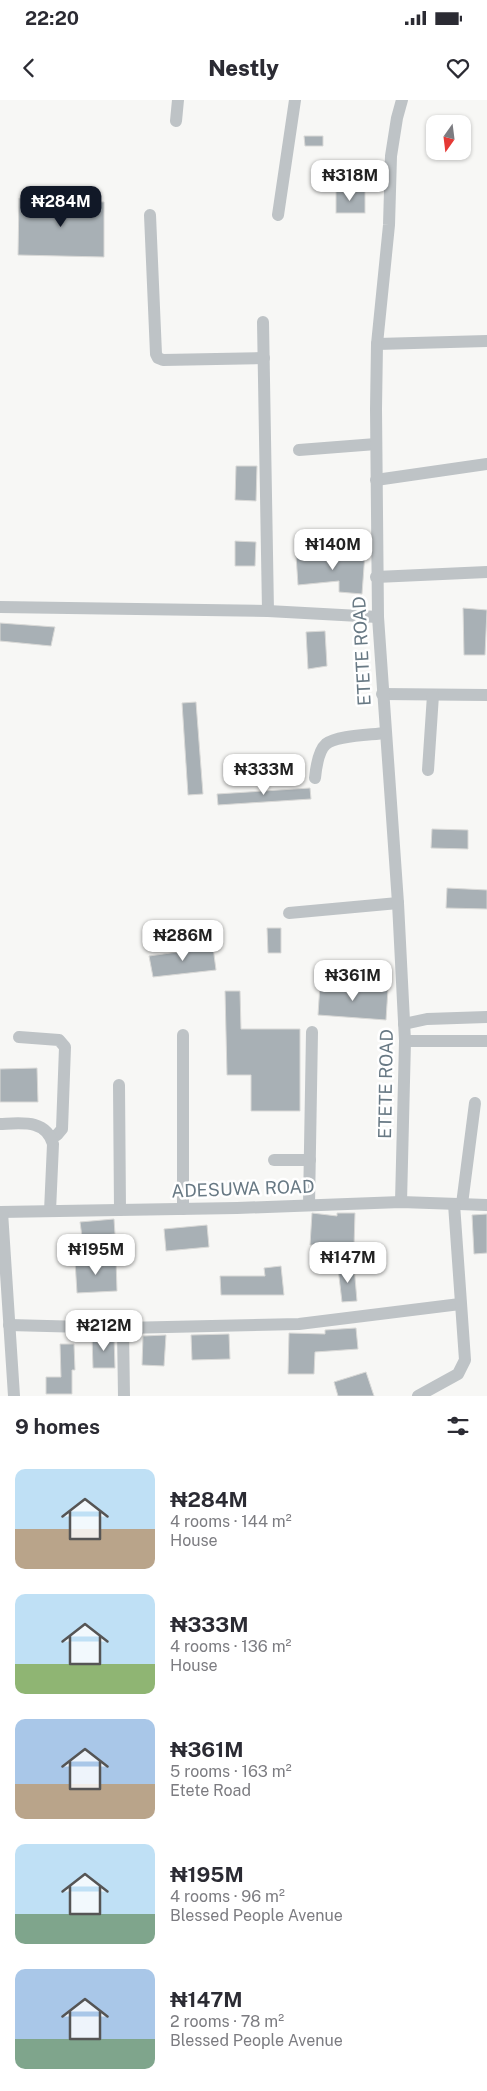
<!DOCTYPE html>
<html lang="en">
<head>
<meta charset="utf-8">
<style>
	:root { --surface:#fff; --page:#f2f2f3; --text:#2b2b33; --muted:#7c7c81; --accent:#111827 }
	body { margin:0; font-family:"Public Sans",sans-serif; background:var(--page); color:var(--text); height:100vh; display:flex; flex-direction:column; font-size:19px; white-space:nowrap }
	* { box-sizing:border-box; margin:0 }
	p { font-size:16px; color:var(--muted) }
	.icon { flex:none; width:28px; height:28px; fill:none; stroke:currentColor; stroke-width:2; stroke-linecap:round; stroke-linejoin:round }
	.map { position:relative; height:1296px; overflow:hidden }
	.panel { display:flex; flex-direction:column; background:var(--surface); flex:1 }
	.panel>* { flex:none }
	.needle { width:32px; rotate:194deg }
	.tools { position:absolute; left:426px; top:15px; display:grid; gap:10px }
	.tools a { display:grid; place-items:center; width:45px; height:45px; border-radius:10px; background:var(--surface); box-shadow:0 1px 4px #0004; font-size:25px }
	.price { position:absolute; translate:-50% -42px; padding:0 11px; border-radius:10px; background:#fff; color:#222; font-size:16px; line-height:32px; filter:drop-shadow(0 1px 2px #0008) }
	.price::after { content:''; position:absolute; left:50%; top:30px; width:15px; height:11px; margin-left:-8px; background:inherit; clip-path:polygon(0 0,100% 0,50% 100%) }
	.price.active { background:var(--accent); color:#fff }
	ul { padding:0; list-style:none }
	li { display:flex; align-items:center; gap:15px; height:125px; padding:0 15px }
	li span { display:grid; place-items:center; flex:none; width:140px; height:100px; border-radius:10px; color:#555 }
	li>.icon { margin-inline-start:auto }
	span .icon { width:60px; height:60px; fill:#fffc; stroke-width:1 }
	li b { font-size:21px }
	h2 { display:flex; justify-content:space-between; align-items:center; height:60px; padding:0 15px; font-size:21px }
	.status { display:flex; justify-content:space-between; align-items:center; height:35px; padding:0 25px; background:var(--surface); direction:ltr }
	.status svg { height:14px; fill:currentColor }
	header { display:flex; justify-content:space-between; align-items:center; height:65px; padding:0 15px; background:var(--surface); font-size:22px; font-weight:800 }
	.map>svg:first-child { display:block }
</style>
</head>
<body>
<div class="status"><b>22:20</b><svg viewBox="0 0 49 12"><path d="M0 12V9h3v3zM5 12V6h3v6zM10 12V3h3v9zM15 12V0h3v12zM26 1h20v11H26zM47 4h2v5h-2z"/></svg></div>
<header><svg class="icon" aria-label="back" viewBox="0 0 24 24"><path d="M15 5l-7 7 7 7"/></svg>Nestly<svg class="icon" aria-label="heart" viewBox="0 0 24 24"><path d="M12 20l-8-8c-3-5 5-10 8-4 3-6 11-1 8 4z"/></svg></header>
<div class="map">
<svg width="487" height="1296" viewBox="0 0 487 1296">
	<rect width="100%" height="100%" fill="#f7f7f5"/>
	<!-- building -->
	<g fill="#a8b0b5" stroke="#d9d9d7">
		<path d="M304,36H323V46H305Z"/>
		<rect x="336" y="90" width="29" height="23"/>
		<path d="M19,98L104,102V157L18,155Z"/>
		<path d="M236,366H257L256,401L235,400Z"/>
		<path d="M235,441L256,442L255,466H235Z"/>
		<path d="M341,452L365,453L362,494L339,492V481L298,485L296,455L341,456Z"/>
		<path d="M463,508L487,510L485,555H464Z"/>
		<path d="M0,523L55,527L51,546L0,541Z"/>
		<path d="M325,531L327,566L308,569L306,532Z"/>
		<path d="M196,602L203,694L188,695L182,603Z"/>
		<path d="M310,688L311,699L218,705L217,694Z"/>
		<path d="M432,729L468,730V749L431,748Z"/>
		<path d="M447,788L487,790V809L446,808Z"/>
		<path d="M267,828H281V853H268Z"/>
		<path d="M213,847L216,870L153,877L149,856Z"/>
		<path d="M320,884L388,889L386,920L318,915Z"/>
		<path d="M225,891H240L241,929H300V1011H251V975H227Z"/>
		<path d="M37,968L38,1002H0V969Z"/>
		<path d="M312,1113L337,1116V1113H355L354,1147L310,1145Z"/>
		<path d="M487,1114V1153L474,1154L472,1115Z"/>
		<path d="M114,1119L115,1134L82,1137L80,1122Z"/>
		<path d="M207,1125L209,1147L166,1151L164,1129Z"/>
		<path d="M116,1159L117,1191L77,1193L75,1161Z"/>
		<path d="M281,1166L284,1195H221L220,1176H265L264,1168Z"/>
		<path d="M354,1166L357,1201L342,1202L338,1168Z"/>
		<path d="M356,1228L358,1249L315,1252L314,1274H288L289,1233L325,1234V1230Z"/>
		<path d="M229,1234L230,1259L192,1260L191,1235Z"/>
		<path d="M166,1235L164,1266L142,1265L143,1236Z"/>
		<path d="M92,1237H114L115,1268H93Z"/>
		<path d="M60,1244H74L75,1270H72V1294H46V1277H61Z"/>
		<path d="M366,1272L374,1296H338L334,1282Z"/>
	</g>
	<g fill="none" stroke-linecap="round" stroke-linejoin="round">
		<!-- minor -->
		<g stroke="#bec3c6" stroke-width="12">
			<path d="M176,21L178,0"/>
			<path d="M150,115L156,254L158,258L163,260L264,258"/>
			<path d="M278,115L295,0"/>
			<path d="M263,222L268,511"/>
			<path d="M377,244L487,241"/>
			<path d="M299,350L376,344"/>
			<path d="M376,380L487,364"/>
			<path d="M376,477L487,472"/>
			<path d="M0,507L268,511L378,517"/>
			<path d="M382,594L487,595"/>
			<path d="M428,670L433,595"/>
			<path d="M315,678C316,668 318,651 326,644C337,635 371,635 385,633"/>
			<path d="M289,813L398,803"/>
			<path d="M404,924L427,919L487,917"/>
			<path d="M183,935V1109"/>
			<path d="M19,937L59,940L65,947L62,1029L57,1035L51,1037"/>
			<path d="M405,941H487"/>
			<path d="M119,985L120,1110"/>
			<path d="M0,1024C22,1023 46,1019 53,1044L50,1111"/>
			<path d="M274,1060H310"/>
			<path d="M401,1102L405,941L398,803L378,517L376,309L377,244L389,125L391,56L397,18L402,0"/>
			<path d="M462,1104L475,1003"/>
			<path d="M309,1105L312,932"/>
			<path d="M0,1112L237,1108L401,1102L487,1105"/>
			<path d="M2,1112L14,1296"/>
			<path d="M9,1225L123,1228L299,1224L460,1204"/>
			<path d="M123,1228L124,1296"/>
			<path d="M418,1296L458,1274L465,1260L454,1104"/>
		</g>
	</g>
	<g text-anchor="middle" stroke-width="5" stroke-linejoin="round" paint-order="stroke">
		<!-- street labels -->
		<g font-size="18" fill="#687984" stroke="#fff">
			<text transform="translate(362 551) rotate(-93)" y="6">ETETE ROAD</text>
			<text transform="translate(386 984) rotate(-89)" y="6">ETETE ROAD</text>
			<text transform="translate(243 1089) rotate(-2)" y="6">ADESUWA ROAD</text>
		</g>
	</g>
</svg>
<div class="tools">
<a><svg class="needle" viewBox="-14 -14 28 28"><path d="M0-13l5 13h-10z" fill="#e53935"/><path d="M0 13l5-13h-10z" fill="#7c7c81"/></svg></a>
</div>
<b class="price" style="left:350px;top:102px">₦318M</b>
<b class="price active" style="left:61px;top:128px">₦284M</b>
<b class="price" style="left:333px;top:471px">₦140M</b>
<b class="price" style="left:264px;top:696px">₦333M</b>
<b class="price" style="left:183px;top:862px">₦286M</b>
<b class="price" style="left:353px;top:902px">₦361M</b>
<b class="price" style="left:96px;top:1176px">₦195M</b>
<b class="price" style="left:348px;top:1184px">₦147M</b>
<b class="price" style="left:104px;top:1252px">₦212M</b>
</div>
<section class="panel">
<h2>9 homes<svg class="icon" aria-label="filters" viewBox="0 0 24 24"><path d="M4 7h16M4 17h16"/><circle cx="9" cy="7" r="2"/><circle cx="15" cy="17" r="2"/></svg></h2>
<ul>
<li><span style="background:linear-gradient(#bfe0f5 60%,#b9a48a 0)"><svg class="icon" aria-label="home" viewBox="0 0 24 24"><path d="M3 11l9-7 9 7M6 9v11h12V9"/></svg></span><div><b>₦284M</b><p>4 rooms · 144 m²</p><p>House</p></div></li>
<li><span style="background:linear-gradient(#bfe0f5 70%,#8fb573 0)"><svg class="icon" aria-label="home" viewBox="0 0 24 24"><path d="M3 11l9-7 9 7M6 9v11h12V9"/></svg></span><div><b>₦333M</b><p>4 rooms · 136 m²</p><p>House</p></div></li>
<li><span style="background:linear-gradient(#a9c7e8 65%,#b9a48a 0)"><svg class="icon" aria-label="home" viewBox="0 0 24 24"><path d="M3 11l9-7 9 7M6 9v11h12V9"/></svg></span><div><b>₦361M</b><p>5 rooms · 163 m²</p><p>Etete Road</p></div></li>
<li><span style="background:linear-gradient(#bfe0f5 70%,#7fa58c 0)"><svg class="icon" aria-label="home" viewBox="0 0 24 24"><path d="M3 11l9-7 9 7M6 9v11h12V9"/></svg></span><div><b>₦195M</b><p>4 rooms · 96 m²</p><p>Blessed People Avenue</p></div></li>
<li><span style="background:linear-gradient(#a9c7e8 70%,#7fa58c 0)"><svg class="icon" aria-label="home" viewBox="0 0 24 24"><path d="M3 11l9-7 9 7M6 9v11h12V9"/></svg></span><div><b>₦147M</b><p>2 rooms · 78 m²</p><p>Blessed People Avenue</p></div></li>
</ul>
</section>
</body>
</html>
